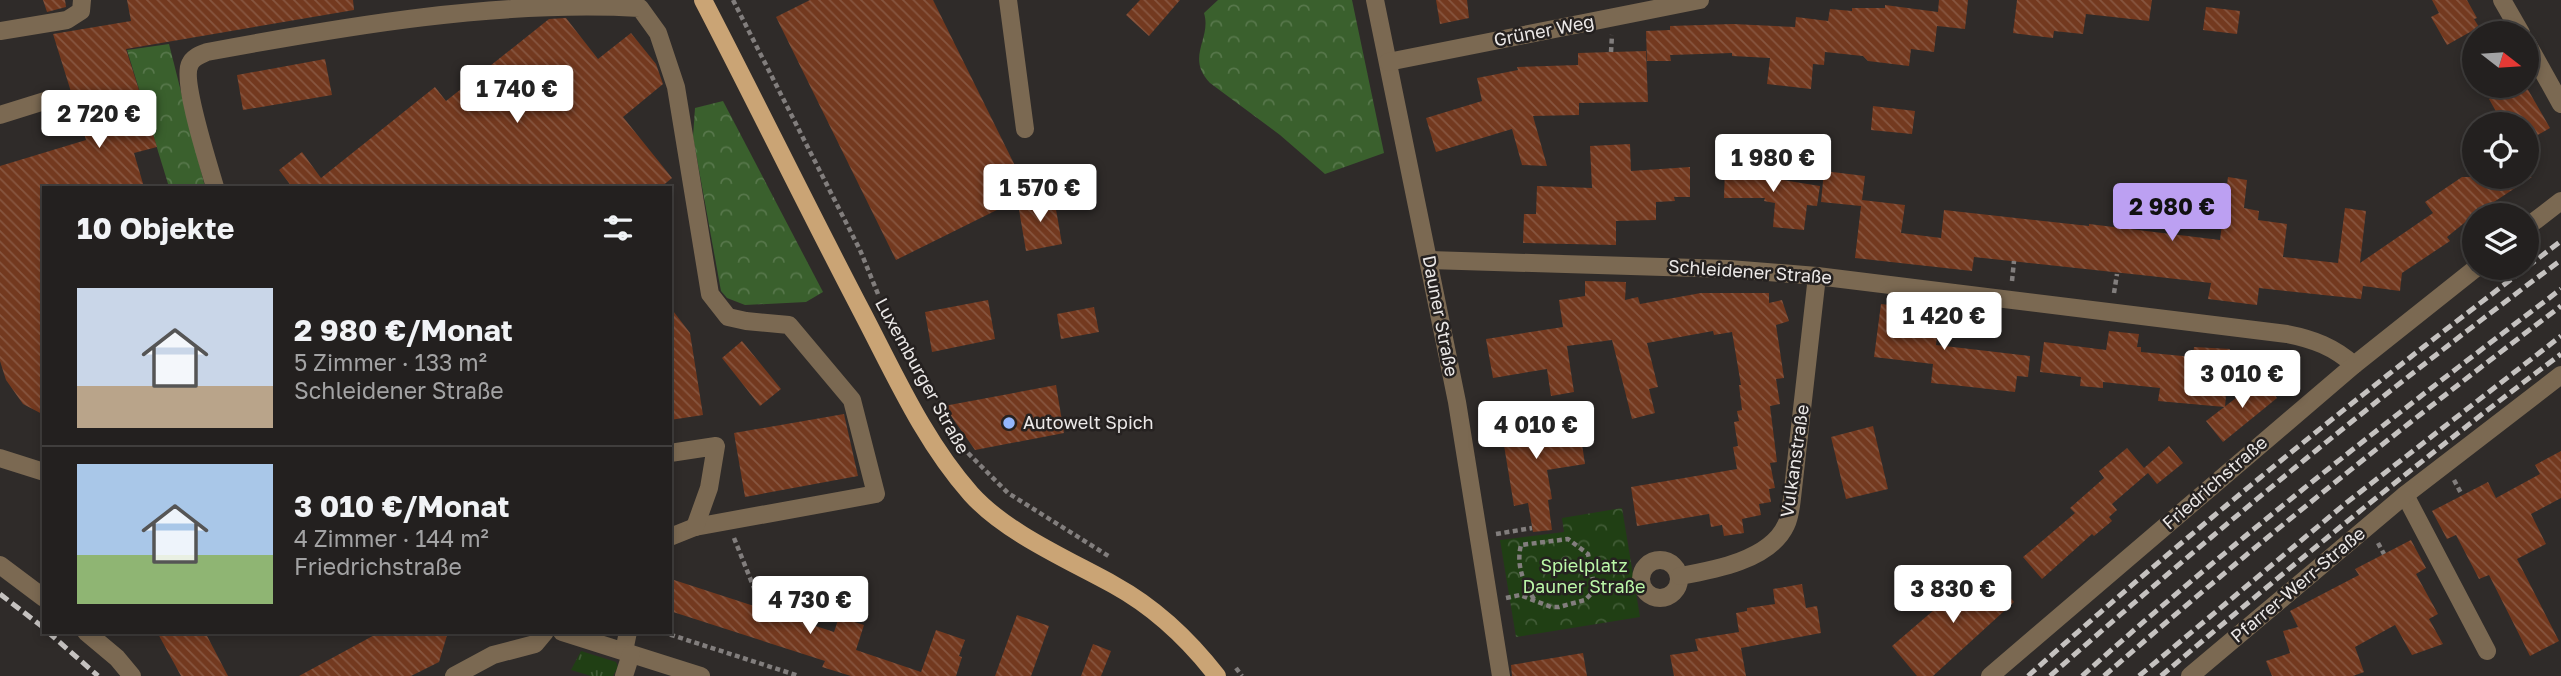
<!DOCTYPE html>
<html lang="de">
<head>
<meta charset="utf-8">
<style>
	:root { --surface:#23201f; --page:#2b2828; --text:#f1f3f6; --muted:#a3a3a4; --line:#403e3d; --accent:#bca0f2 }
	body { margin:0; font-family:"Golos Text",sans-serif; background:var(--page); color:var(--text); height:100vh; display:flex; flex-direction:column; font-size:26px; white-space:nowrap }
	* { box-sizing:border-box; margin:0 }
	p { font-size:23px; color:var(--muted) }
	.icon { flex:none; width:38px; height:38px; fill:none; stroke:currentColor; stroke-width:2; stroke-linecap:round; stroke-linejoin:round }
	.map { position:relative; flex:1; overflow:hidden }
	.details { position:absolute; left:42px; top:186px; width:630px; height:448px; display:flex; flex-direction:column; background:var(--surface); border-radius:0px; box-shadow:0 4px 10px #0003,0 0 0 2px var(--line) }
	.details>* { flex:none }
	.needle { width:46px; rotate:107deg }
	.tools { position:absolute; left:2462px; top:21px; display:grid; gap:14px }
	.tools a { display:grid; place-items:center; width:77px; height:77px; border-radius:50%; background:var(--surface); box-shadow:0 4px 10px #0003,0 0 0 2px var(--line); font-size:35px }
	.price { position:absolute; translate:-50% -60px; padding:0 16px; border-radius:7px; background:#fff; color:#222; font-size:23px; line-height:46px; filter:drop-shadow(0 2px 4px #0008) }
	.price::after { content:''; position:absolute; left:50%; top:42px; width:21px; height:16px; margin-left:-10px; background:inherit; clip-path:polygon(0 0,100% 0,50% 100%) }
	.price.selected { background:var(--accent); color:#111 }
	ul { padding:0; list-style:none }
	li { display:flex; align-items:center; gap:21px; height:175px; padding:0 35px }
	li+li { border-top:2px solid var(--line) }
	li span { display:grid; place-items:center; flex:none; width:196px; height:140px; border-radius:0px; color:#555 }
	li>.icon { margin-inline-start:auto }
	span .icon { width:84px; height:84px; fill:#fffc; stroke-width:1 }
	li b { font-size:30px }
	h2 { display:flex; justify-content:space-between; align-items:center; height:84px; padding:0 35px; font-size:30px }
	.map>svg:first-child { display:block }
</style>
</head>
<body>
<div class="map">
<svg width="2561" height="676" viewBox="0 0 2561 676">
	<defs>
		<pattern id="grass-tufts" width="24" height="20" patternUnits="userSpaceOnUse" patternTransform="scale(1.75)"><rect width="24" height="20" fill="#203f14"/><path d="M3 7l-1-3M5 7V3M7 7l1-3M15 17l-1-3M17 17v-4M19 17l1-3" fill="none" stroke="#415b36"/></pattern>
		<pattern id="forest-crowns" width="20" height="18" patternUnits="userSpaceOnUse" patternTransform="scale(1.75)"><rect width="20" height="18" fill="#3a602d"/><path d="M2 6a3 3 0 1 1 6 0M12 15a3 3 0 1 1 6 0" fill="none" stroke="#57774b"/></pattern>
		<pattern id="park-crowns" width="20" height="18" patternUnits="userSpaceOnUse" patternTransform="scale(1.75)"><rect width="20" height="18" fill="#203f14"/><path d="M2 6a3 3 0 1 1 6 0M12 15a3 3 0 1 1 6 0" fill="none" stroke="#415b36"/></pattern>
		<pattern id="building-back-hatch" width="6" height="6" patternUnits="userSpaceOnUse" patternTransform="scale(1.75)"><rect width="6" height="6" fill="#73391f"/><path d="M-1 5l2 2M0 0l6 6M5-1l2 2" fill="none" stroke="#875640"/></pattern>
	</defs>
	<rect width="100%" height="100%" fill="#2f2b29"/>
	<!-- grass -->
	<path fill="url(#grass-tufts)" d="M581,651L616,662L618,667L613,676H591L571,670Z"/>
	<!-- forest -->
	<g fill="url(#forest-crowns)">
		<path d="M1218,0H1352L1384,153L1325,174L1280,135L1210,83C1185,57 1212,39 1204,13Z"/>
		<path d="M169,44L205,187H169L127,50Z"/>
		<path d="M723,101L823,292L806,302L745,305L727,298L721,291L693,137L695,108Z"/>
	</g>
	<!-- park -->
	<path fill="url(#park-crowns)" d="M1622,508L1640,617L1516,637L1500,540L1564,532L1562,518Z"/>
	<!-- building -->
	<g fill="url(#building-back-hatch)">
		<path d="M43,0H65L66,7L47,12Z"/>
		<path d="M127,0H353L354,10L126,49L157,147L134,153L144,187H44V415L23,404L6,380L0,361V166L86,140L53,34L131,21Z"/>
		<path d="M810,0H933L1029,194L896,260L776,17Z"/>
		<path d="M1140,0H1180L1149,36L1126,15Z"/>
		<path d="M1436,0H1467L1469,18L1440,24Z"/>
		<path d="M1939,0H1968L1965,29L1937,26L1934,52L1911,49L1909,66L1868,61L1863,56L1825,52L1824,65L1813,64L1811,89L1767,84L1770,58L1732,56V53L1670,55L1671,61H1647L1646,31L1670,30V26L1733,24L1795,27L1796,17L1828,21L1830,9L1852,11V8H1885V5L1938,12Z"/>
		<path d="M2017,0H2152L2149,21L2086,14L2083,34L2054,31L2053,38L2013,33Z"/>
		<path d="M2432,0H2467L2477,18L2474,19L2479,27L2447,45L2431,17L2439,13Z"/>
		<path d="M2206,7L2240,11L2237,34L2203,30Z"/>
		<path d="M566,18L598,59L631,33L656,64L663,84L623,117L672,178L661,187H292L279,170L302,152L321,178L435,87L446,101L549,19Z"/>
		<path d="M1646,51L1648,102L1579,103V115L1533,116L1547,166L1522,165L1512,129L1436,152L1426,118L1482,101L1477,78L1518,70L1517,67L1578,65V53Z"/>
		<path d="M325,59L332,95L243,110L237,75Z"/>
		<path d="M2512,86H2525L2527,88L2550,128L2527,141V124H2503L2489,99Z"/>
		<path d="M1873,106L1915,111L1912,134L1871,130Z"/>
		<path d="M1630,144L1631,171L1690,167V197H1674L1675,201L1656,202V220L1616,221V245L1523,243L1524,214H1536L1537,186L1592,188L1590,146Z"/>
		<path d="M1725,167H1751L1778,172L1777,179L1820,186L1817,206L1807,205L1804,230L1773,227L1775,203L1764,201L1765,198H1724Z"/>
		<path d="M1824,171L1865,176L1862,200L1905,205L1901,233L1941,238L1944,210L2089,226V224L2220,240L2228,177L2247,180L2244,208L2259,211L2258,220L2287,224L2283,257L2338,263L2345,208L2366,211L2360,263L2433,213L2425,202L2462,177H2532L2474,215L2447,237L2450,241L2402,273L2400,291L2363,286L2361,299L2259,288L2257,305L2208,299L2211,283L2150,276L1974,257L1972,271L1855,258L1861,206L1821,202Z"/>
		<path d="M1054,198L1062,244L1026,251L1018,204Z"/>
		<path d="M1585,281L1626,282L1625,300L1638,297L1640,304L1701,293H1769V303L1782,300L1789,321L1776,325L1784,378L1776,379L1780,404L1770,406L1777,462L1770,463L1775,488L1769,489L1771,502L1759,504L1761,515L1742,519L1744,533L1724,536L1722,525L1711,527L1709,514L1637,526L1631,487L1737,469L1733,447L1738,446L1734,422L1739,421L1737,411L1742,410L1739,385H1741L1732,332L1714,335L1713,331L1647,343L1658,387L1649,389L1655,413L1632,419L1612,340L1567,346L1574,392L1551,396L1547,369L1493,378L1486,339L1563,327L1559,300L1585,296Z"/>
		<path d="M988,300L995,339L932,352L925,312Z"/>
		<path d="M1881,304L1940,311L1936,345L2030,356L2028,377L2017,376L2015,392L1953,385L1931,383L1933,364L1874,357Z"/>
		<path d="M670,307L690,333L703,415L670,420Z"/>
		<path d="M1094,307L1099,332L1061,339L1057,314Z"/>
		<path d="M2109,331L2139,334L2137,347H2141V352L2193,357L2194,347L2230,349L2225,407L2158,401L2160,388L2103,382V388L2080,386L2081,377L2040,372L2044,342L2106,350Z"/>
		<path d="M742,341L781,389L760,406L722,358Z"/>
		<path d="M2262,378L2277,398L2223,442L2206,421Z"/>
		<path d="M1056,385L1064,433L975,450L944,406Z"/>
		<path d="M1543,407L1548,436L1580,431L1585,464L1547,470L1552,499L1548,500L1552,530L1533,532L1528,503L1514,506L1499,415Z"/>
		<path d="M844,414L858,476L745,497L734,433Z"/>
		<path d="M1873,426L1888,489L1846,499L1831,437Z"/>
		<path d="M2169,446L2183,463L2157,484L2148,473L2112,504L2117,510L2109,517L2112,521L2094,536L2092,534L2042,579L2023,557L2075,513L2070,508L2104,478L2099,471L2127,448L2144,468Z"/>
		<path d="M2561,451V498L2531,514L2546,544L2517,559L2559,641L2530,656L2489,575L2479,579L2456,535L2447,539L2432,511L2488,482L2496,498L2540,474L2535,465Z"/>
		<path d="M2411,540L2426,568L2416,574L2438,614L2429,619L2443,644L2412,655L2395,625L2355,647L2364,672L2353,676H2272L2266,661L2290,653L2283,631L2298,627L2290,611L2359,575L2355,569Z"/>
		<path d="M1984,567L2014,602L1933,676H1917L1892,646Z"/>
		<path d="M674,580L834,632L839,617L864,625L856,650L921,672L936,630L965,640L959,656L962,657L956,676H851L822,667L825,661L670,611V591Z"/>
		<path d="M1802,584L1806,608L1817,606L1821,633L1741,648L1746,676H1674L1670,655L1698,651L1695,639L1739,632L1736,613L1747,611V608L1775,604L1773,589Z"/>
		<path d="M1017,615L1049,626L1031,676H995Z"/>
		<path d="M157,632H205L228,676H181Z"/>
		<path d="M380,632H448L439,662L411,676H299Z"/>
		<path d="M1093,644L1111,651L1101,676H1081Z"/>
		<path d="M1583,653L1587,676H1512L1511,665Z"/>
	</g>
	<g fill="none" stroke-linecap="round" stroke-linejoin="round">
		<!-- path -->
		<g stroke="#827e7d" stroke-width="4.5" stroke-dasharray="5 3.5" stroke-linecap="butt">
			<path d="M733,0L860,250L878,294"/>
			<path d="M1611,52L1612,35"/>
			<path d="M2012,281L2014,261"/>
			<path d="M2114,293L2117,274"/>
			<path d="M968,453L1008,493L1110,557"/>
			<path d="M2454,480L2462,495"/>
			<path d="M1496,534L1532,528"/>
			<path d="M734,538L760,603"/>
			<path d="M2378,543L2384,554"/>
			<path d="M1506,598L1520,595L1551,607H1559L1585,600L1595,590L1641,582"/>
			<path d="M1534,599C1523,583 1516,564 1521,545L1568,539L1588,554L1595,590"/>
			<path d="M662,632L799,676"/>
			<path d="M1236,668L1242,676"/>
		</g>
		<!-- minor -->
		<g stroke="#7b6952" stroke-width="18">
			<path d="M1008,0L1025,129"/>
			<path d="M1375,0L1457,402L1501,676"/>
			<path d="M2502,0L2521,33"/>
			<path d="M0,31L67,20L81,11L82,0"/>
			<path d="M2527,43L2561,104"/>
			<path d="M1388,62L1700,0"/>
			<path d="M0,115L51,99"/>
			<path d="M215,187C209,166 181,80 190,64C193,57 200,55 207,52C347,26 498,0 640,8L658,33L676,87L710,294L728,317L746,321L789,325L852,400L876,494L695,527L670,537"/>
			<path d="M2527,227L2561,201"/>
			<path d="M1429,260L1729,269L1817,276L2287,334C2313,339 2334,347 2354,365"/>
			<path d="M670,453L716,446L709,488L695,527"/>
			<path d="M0,458L44,472"/>
			<path d="M2405,495L2487,651"/>
			<circle cx="1660" cy="579" r="19"/>
			<path d="M0,565L44,598"/>
			<path d="M1680,576C1714,570 1770,560 1786,525C1790,517 1791,506 1792,498L1817,276"/>
			<path d="M86,632L117,658L132,676"/>
			<path d="M562,632L701,676"/>
			<path d="M624,651L628,632"/>
			<path d="M454,676L493,655L535,644L545,632"/>
			<path d="M624,676L631,654"/>
			<path d="M1990,676L2354,365L2476,268"/>
			<path d="M2190,676L2405,495L2561,375"/>
		</g>
		<!-- major -->
		<path stroke="#caa475" stroke-width="18" d="M703,0C757,104 808,209 862,312C895,375 924,441 971,494C1006,533 1069,560 1114,585C1154,607 1189,640 1217,676"/>
		<!-- rail -->
		<g stroke="#c5c2c0" stroke-width="5" stroke-dasharray="10 5" stroke-linecap="butt">
			<path d="M2527,267L2561,241"/>
			<path d="M0,594L44,628"/>
			<path d="M48,632L98,676"/>
			<path d="M2028,676C2188,533 2355,398 2526,268"/>
			<path d="M2050,676C2215,531 2384,391 2561,260"/>
			<path d="M2082,676C2235,539 2397,413 2561,289"/>
			<path d="M2104,676C2252,547 2405,424 2561,306"/>
			<path d="M2139,676L2346,503L2561,336"/>
			<path d="M2161,676C2292,565 2424,457 2561,354"/>
		</g>
	</g>
	<!-- markers -->
	<circle fill="#94b7fd" stroke="#252120" stroke-width="2.5" cx="1009" cy="423" r="7"/>
	<g text-anchor="middle" stroke-width="5" stroke-linejoin="round" paint-order="stroke">
		<!-- street labels -->
		<g font-size="18" fill="#ebe8e7" stroke="#252120">
			<text transform="translate(1544 31) rotate(-11)" y="6">Grüner Weg</text>
			<text transform="translate(1750 272) rotate(4)" y="6">Schleidener Straße</text>
			<text transform="translate(1440 316) rotate(79)" y="6">Dauner Straße</text>
			<text transform="translate(922 376) rotate(61)" y="6">Luxemburger Straße</text>
			<text transform="translate(1795 461) rotate(-82)" y="6">Vulkanstraße</text>
			<text transform="translate(2215 483) rotate(-41)" y="6">Friedrichstraße</text>
			<text transform="translate(2298 585) rotate(-40)" y="6">Pfarrer-Werr-Straße</text>
		</g>
		<!-- poi labels -->
		<g font-size="18" fill="#ebe8e7" stroke="#252120" text-anchor="start">
			<text x="1023" y="429">Autowelt Spich</text>
		</g>
		<!-- park labels -->
		<g font-size="18" fill="#bbf7a8" stroke="#252120">
			<text x="1584" y="572">Spielplatz<tspan x="1584" dy="21">Dauner Straße</tspan></text>
		</g>
	</g>
</svg>
<div class="tools">
<a><svg class="needle" viewBox="-14 -14 28 28"><path d="M0-13l5 13h-10z" fill="#e53935"/><path d="M0 13l5-13h-10z" fill="#a3a3a4"/></svg></a>
<a><svg class="icon" aria-label="locate" viewBox="0 0 24 24"><circle cx="12" cy="12" r="6"/><path d="M12 2v4M12 18v4M2 12h4M18 12h4"/></svg></a>
<a><svg class="icon" aria-label="layers" viewBox="0 0 24 24"><path d="M12 4l9 5-9 5-9-5zM3 14l9 5 9-5"/></svg></a>
</div>
<b class="price" style="left:517px;top:125px">1 740 €</b>
<b class="price" style="left:99px;top:150px">2 720 €</b>
<b class="price" style="left:1773px;top:194px">1 980 €</b>
<b class="price" style="left:1040px;top:224px">1 570 €</b>
<b class="price selected" style="left:2172px;top:243px">2 980 €</b>
<b class="price" style="left:1944px;top:352px">1 420 €</b>
<b class="price" style="left:2242px;top:410px">3 010 €</b>
<b class="price" style="left:1536px;top:461px">4 010 €</b>
<b class="price" style="left:1953px;top:625px">3 830 €</b>
<b class="price" style="left:810px;top:636px">4 730 €</b>
<section class="details">
<h2>10 Objekte<svg class="icon" aria-label="filters" viewBox="0 0 24 24"><path d="M4 7h16M4 17h16"/><circle cx="9" cy="7" r="2"/><circle cx="15" cy="17" r="2"/></svg></h2>
<ul>
<li><span style="background:linear-gradient(#c9d6e8 70%,#b9a48a 0)"><svg class="icon" aria-label="home" viewBox="0 0 24 24"><path d="M3 11l9-7 9 7M6 9v11h12V9"/></svg></span><div><b>2 980 €/Monat</b><p>5 Zimmer · 133 m²</p><p>Schleidener Straße</p></div></li>
<li><span style="background:linear-gradient(#a9c7e8 65%,#8fb573 0)"><svg class="icon" aria-label="home" viewBox="0 0 24 24"><path d="M3 11l9-7 9 7M6 9v11h12V9"/></svg></span><div><b>3 010 €/Monat</b><p>4 Zimmer · 144 m²</p><p>Friedrichstraße</p></div></li>
</ul>
</section>
</div>
</body>
</html>
